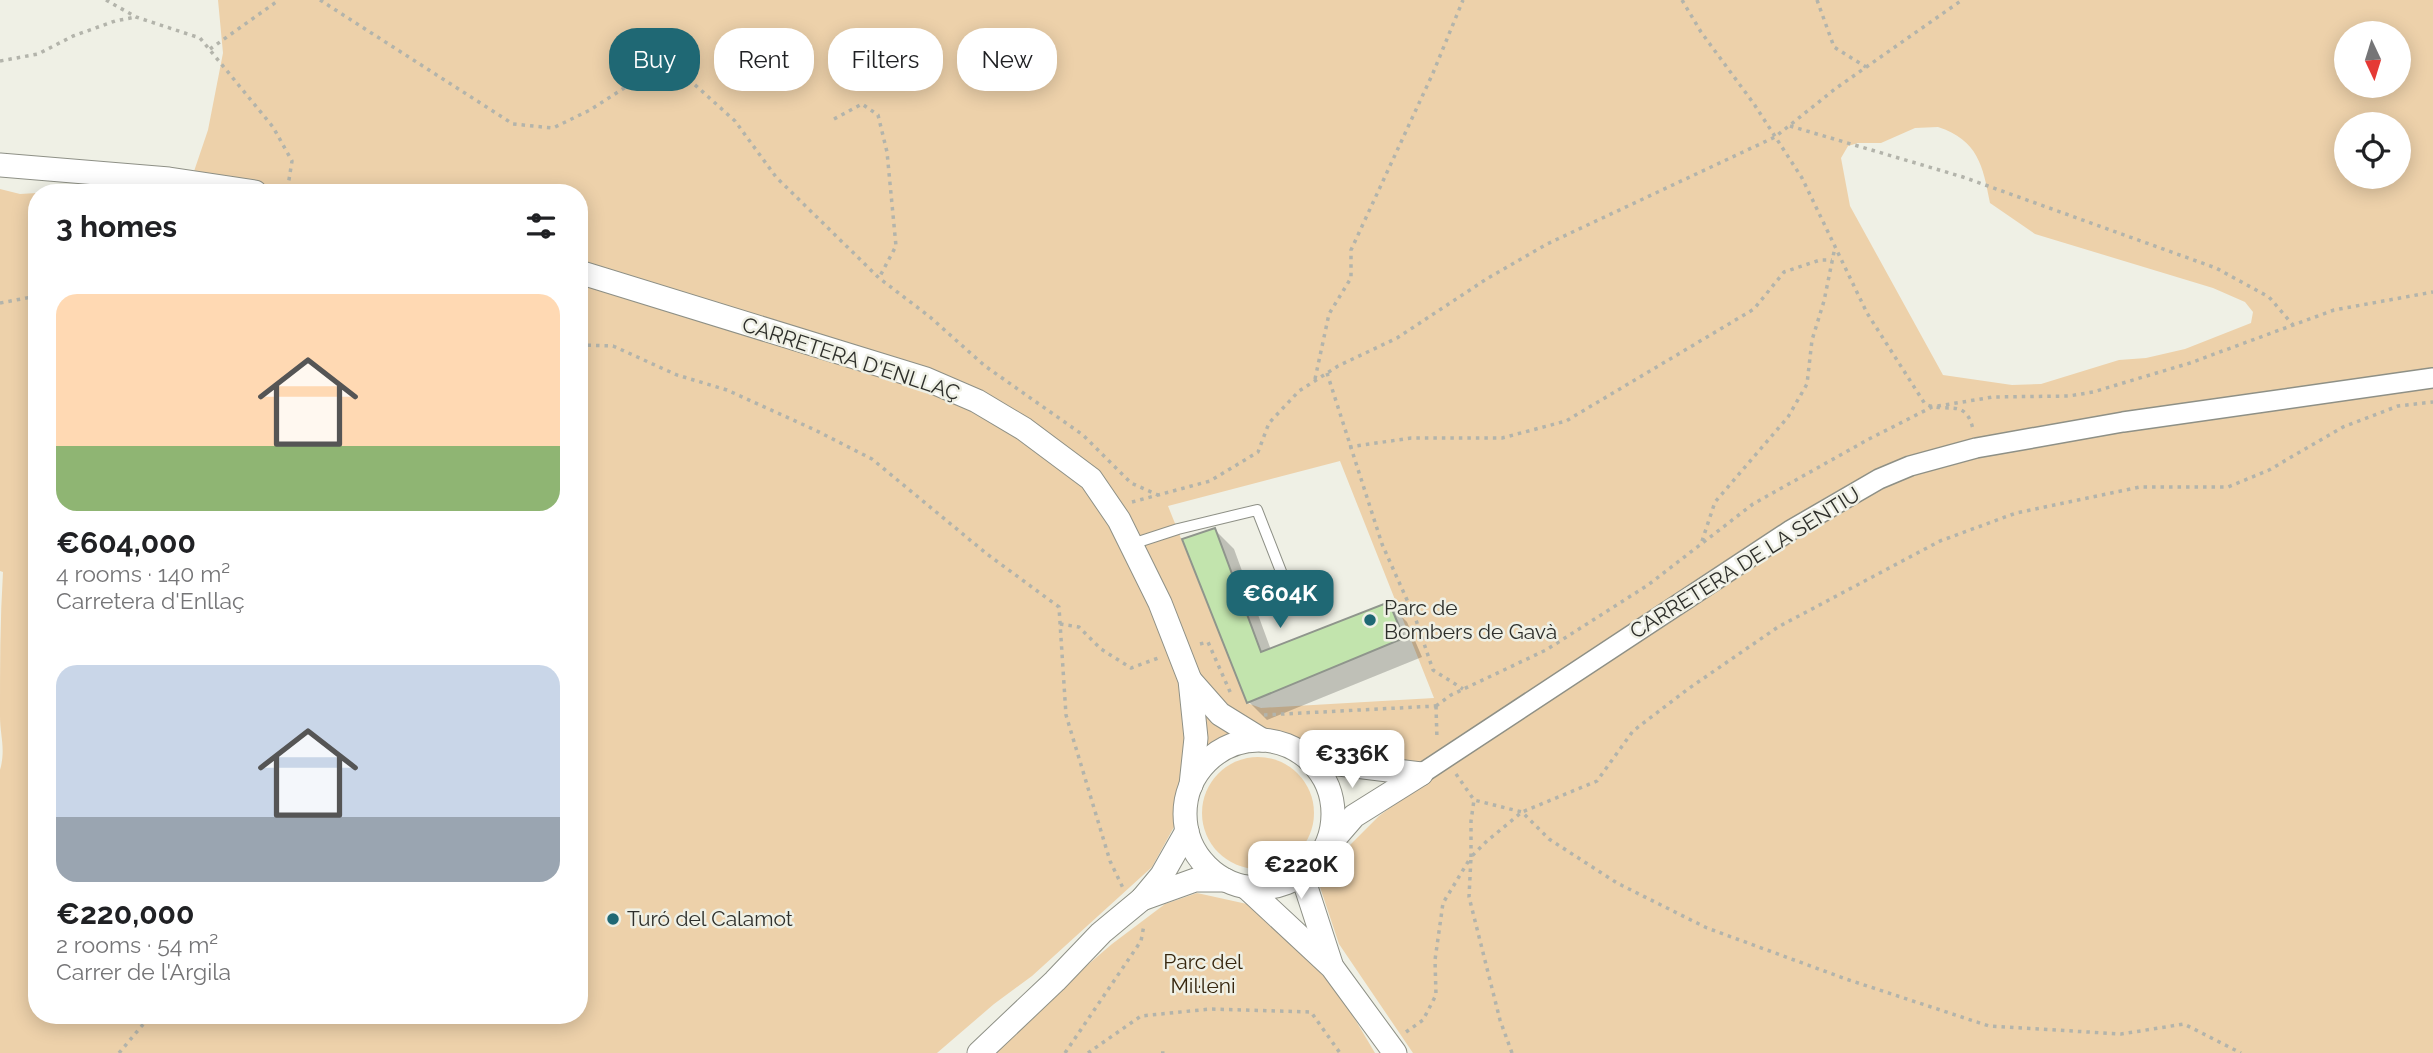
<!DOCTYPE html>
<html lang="en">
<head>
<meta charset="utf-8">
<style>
	:root { --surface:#fff; --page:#f2f2f2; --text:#202124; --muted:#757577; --accent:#1f6874 }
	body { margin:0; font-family:Raleway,sans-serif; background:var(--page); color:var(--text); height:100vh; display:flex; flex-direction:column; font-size:26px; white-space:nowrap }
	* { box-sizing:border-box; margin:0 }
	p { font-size:23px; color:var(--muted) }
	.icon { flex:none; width:38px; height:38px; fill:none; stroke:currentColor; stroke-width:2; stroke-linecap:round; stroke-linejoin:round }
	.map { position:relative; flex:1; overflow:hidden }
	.sheet { position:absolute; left:28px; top:184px; width:560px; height:840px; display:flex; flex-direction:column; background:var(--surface); border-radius:28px; box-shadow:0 4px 18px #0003 }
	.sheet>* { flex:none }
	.hud { position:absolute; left:609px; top:28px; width:665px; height:63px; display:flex; gap:14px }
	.needle { width:46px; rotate:176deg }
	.controls { position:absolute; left:2334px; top:21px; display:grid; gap:14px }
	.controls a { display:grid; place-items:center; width:77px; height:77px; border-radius:50%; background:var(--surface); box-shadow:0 4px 18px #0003; font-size:35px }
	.price { position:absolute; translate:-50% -60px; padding:0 16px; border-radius:14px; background:#fff; color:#222; font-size:23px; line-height:46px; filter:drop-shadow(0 2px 4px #0008) }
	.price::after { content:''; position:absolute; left:50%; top:42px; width:21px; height:16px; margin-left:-10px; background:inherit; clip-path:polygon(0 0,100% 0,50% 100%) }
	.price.selected { background:var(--accent); color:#fff }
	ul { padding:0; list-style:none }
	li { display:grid; align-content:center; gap:14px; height:371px; padding:0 28px }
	li span { display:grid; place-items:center; height:217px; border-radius:21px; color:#555 }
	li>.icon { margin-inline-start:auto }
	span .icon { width:126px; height:126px; fill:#fffc; stroke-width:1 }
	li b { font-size:30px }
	h2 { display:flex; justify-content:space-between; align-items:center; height:84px; padding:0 28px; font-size:30px }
	.pill { padding:0 24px; border-radius:28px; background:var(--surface); box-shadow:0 4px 18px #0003; font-size:24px; line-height:63px }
	.pill.selected { background:var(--accent); color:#fff }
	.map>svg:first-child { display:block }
</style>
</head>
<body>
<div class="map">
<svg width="2433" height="1053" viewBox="0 0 2433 1053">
	<rect width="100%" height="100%" fill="#eff0e5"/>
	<!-- green -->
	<g fill="#edd1aa" fill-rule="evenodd">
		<path d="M218,0H2433V1053H1413L1339,944L1317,878L1379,816L1436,773L1336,746L1190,747L1175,825L1152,867L1032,976L994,1004L937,1053H0V770C6,749 0,736 0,716C0,668 0,620 3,572L0,571V189L20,194L37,193V1015H579V192H187L208,130L223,53ZM2347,33H2399V86H2347ZM2347,124H2399V177H2347ZM1938,127C1978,140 1983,166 1990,203L2035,234L2213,288L2245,302L2253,312L2251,323L2185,349L2146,358L2119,360L2041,384L2012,385L1943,375L1850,206L1841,158L1848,146L1858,143H1881L1915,128ZM1340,461L1434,698L1261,708L1247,703L1168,506Z"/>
		<circle cx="1258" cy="813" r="56"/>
		<path d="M1197,893L1247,904L1288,934L1343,999L1375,1053H985L1112,944L1165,904Z"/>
	</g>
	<!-- shadow -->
	<path fill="#0003" d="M1215,530L1234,549L1271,650L1389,604L1407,622L1422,657L1267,720L1249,702Z"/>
	<!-- building -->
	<path fill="#c2e4ad" stroke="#8f958c" stroke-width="2" d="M1215,528L1261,652L1389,602L1404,638L1247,703L1182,539Z"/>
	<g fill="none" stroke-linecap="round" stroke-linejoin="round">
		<defs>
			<path id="service" d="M1132,544L1178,529L1257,510L1291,597"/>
			<path id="minor" d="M1421,774L1791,530L1879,479L1910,466L1976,448L2123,422L2433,378"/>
			<g id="tertiary">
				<path d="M0,165L169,179L255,192"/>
				<path d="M579,272L926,379L977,401L1024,429L1091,479L1119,520L1160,603L1190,680L1196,738L1191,785"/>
				<path d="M1190,680L1220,714L1262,740"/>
				<circle cx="1259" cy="814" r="74"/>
				<path d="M1304,753L1339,764L1421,774"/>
				<path d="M1328,846L1354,816L1421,774"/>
				<path d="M1309,870L1305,884L1331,964"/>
				<path d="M1246,887L1332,967L1395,1053"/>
				<path d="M1142,899L1195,880H1225"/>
				<path d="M979,1053L1055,981L1101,933L1142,899L1162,875L1187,831"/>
			</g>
		</defs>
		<!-- service casing -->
		<use href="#service" stroke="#8e9086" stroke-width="12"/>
		<!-- minor casing -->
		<use href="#minor" stroke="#8e9086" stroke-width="22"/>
		<!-- tertiary casing -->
		<use href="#tertiary" stroke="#8e9086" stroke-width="25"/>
		<!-- path -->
		<g stroke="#b3b4ab" stroke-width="3.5" stroke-dasharray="3.5 5" stroke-linecap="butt">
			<path d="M106,0L136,17L200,38L273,127L292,161L287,192"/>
			<path d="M320,0L513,124L553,128L590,110L632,83L654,78L694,84L735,121L776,177L879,278L930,317L985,366L1083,435L1131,483L1158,495"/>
			<path d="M1682,0L1701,32L1754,104L1802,178L1867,313L1925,404C1948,414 1965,397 1973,429"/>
			<path d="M1817,0L1834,47L1866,67"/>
			<path d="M210,49L279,0"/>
			<path d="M0,61L38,54L73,36L115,21L136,17"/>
			<path d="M834,119L862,104L878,115L887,152L896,246L879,278"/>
			<path d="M1790,126L1963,177L2216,268L2269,297L2293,325"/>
			<path d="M0,303L37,296"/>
			<path d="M579,345L613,346L677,375L727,390L815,430L872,459L987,554L1059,607L1066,715L1110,861L1123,888"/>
			<path d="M1327,373L1382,544L1416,620L1433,670L1463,689"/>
			<path d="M1315,379L1329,314L1351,278V250L1433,73L1463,0"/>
			<path d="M1349,447L1411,438H1502L1566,421L1754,309L1784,272L1820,260H1832"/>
			<path d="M1132,502L1210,481L1258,452L1269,423L1299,391L1338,366L1397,338L1488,278L1547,244L1775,137L1835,89L1962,0"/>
			<path d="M1702,541L1715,502L1788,417L1807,384L1812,340L1824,301L1835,247"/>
			<path d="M1060,624L1079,627L1101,649L1131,668L1161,657"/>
			<path d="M1200,644L1208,642L1231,694"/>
			<path d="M1436,706L1451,695L1546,650L1648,585L1753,504L1869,439L1932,407L1993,397L2069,396L2093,392L2190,363L2334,310L2433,292"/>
			<path d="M1436,706L1437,740"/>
			<path d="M1264,715L1436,706"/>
			<path d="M1456,774L1474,800L1522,812L1549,839L1617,883L1707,928L1846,979L1989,1026L2121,1034L2184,1024L2241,1053"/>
			<path d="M1406,1032L1423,1020L1436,995L1435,960L1443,903L1471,857V821L1474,800"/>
			<path d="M119,1053L151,1015"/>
			<path d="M1065,1053L1141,941L1144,925"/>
			<path d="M1088,1053L1141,1016L1210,1009L1311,1012L1340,1053"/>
			<path d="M1161,1053H1165"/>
			<path d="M1512,1053L1500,1020L1469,897L1471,857L1487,841L1522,812L1597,781L1633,731L1688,689L1778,627L1940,541L2016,513L2140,487H2228L2269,470L2343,427L2398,406L2433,402"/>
		</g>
		<!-- service -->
		<use href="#service" stroke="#fff" stroke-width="10"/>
		<!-- minor -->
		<use href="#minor" stroke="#fff" stroke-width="19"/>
		<!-- tertiary -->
		<use href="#tertiary" stroke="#fff" stroke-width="23"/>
	</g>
	<!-- markers -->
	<g fill="#1f6874" stroke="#eff0e5" stroke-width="2.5">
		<circle cx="1370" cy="620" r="7"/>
		<circle cx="613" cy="919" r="7"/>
	</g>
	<g text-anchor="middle" stroke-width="5" stroke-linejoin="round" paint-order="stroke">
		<!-- street labels -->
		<g font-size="21" fill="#2e2f2b" stroke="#eff0e5">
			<text transform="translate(851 359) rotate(18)" y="7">CARRETERA D'ENLLAÇ</text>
			<text transform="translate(1745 563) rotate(-32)" y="7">CARRETERA DE LA SENTIU</text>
		</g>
		<!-- poi labels -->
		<g font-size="21" fill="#2e2f2b" stroke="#eff0e5" text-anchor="start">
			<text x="1384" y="615">Parc de<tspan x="1384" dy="24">Bombers de Gavà</tspan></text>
			<text x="627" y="926">Turó del Calamot</text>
		</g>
		<!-- park labels -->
		<g font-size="21" fill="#37270f" stroke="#eff0e5">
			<text x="1203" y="969">Parc del<tspan x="1203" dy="24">Mil·leni</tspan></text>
		</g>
	</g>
</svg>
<div class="controls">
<a><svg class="needle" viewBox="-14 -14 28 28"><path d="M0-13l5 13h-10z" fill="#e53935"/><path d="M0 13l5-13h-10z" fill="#757577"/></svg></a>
<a><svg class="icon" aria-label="locate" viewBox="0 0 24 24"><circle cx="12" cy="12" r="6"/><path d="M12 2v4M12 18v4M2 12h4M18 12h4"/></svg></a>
</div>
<b class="price selected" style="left:1280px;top:630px">€604K</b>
<b class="price" style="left:1352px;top:790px">€336K</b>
<b class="price" style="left:1301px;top:901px">€220K</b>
<div class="hud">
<a class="pill selected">Buy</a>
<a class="pill">Rent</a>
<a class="pill">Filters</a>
<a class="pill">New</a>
</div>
<section class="sheet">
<h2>3 homes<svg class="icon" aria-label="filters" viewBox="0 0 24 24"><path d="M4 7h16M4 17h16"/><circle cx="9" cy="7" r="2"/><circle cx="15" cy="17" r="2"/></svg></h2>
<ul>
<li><span style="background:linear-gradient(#ffd9b3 70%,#8fb573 0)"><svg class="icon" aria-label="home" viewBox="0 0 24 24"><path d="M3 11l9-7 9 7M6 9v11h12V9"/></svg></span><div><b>€604,000</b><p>4 rooms · 140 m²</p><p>Carretera d'Enllaç</p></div></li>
<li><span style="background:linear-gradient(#c9d6e8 70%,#9aa5b1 0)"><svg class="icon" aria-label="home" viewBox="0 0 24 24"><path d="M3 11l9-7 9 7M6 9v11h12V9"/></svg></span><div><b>€220,000</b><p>2 rooms · 54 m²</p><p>Carrer de l'Argila</p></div></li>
</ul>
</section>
</div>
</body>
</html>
